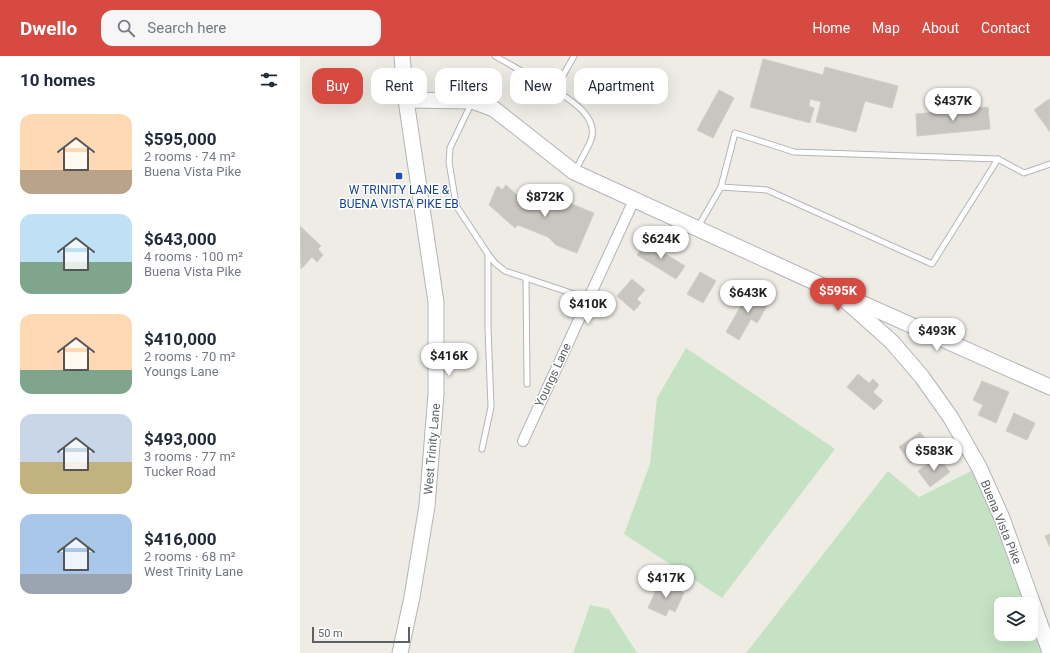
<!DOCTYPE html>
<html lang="en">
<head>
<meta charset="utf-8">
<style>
	:root { --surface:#fff; --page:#f6f6f7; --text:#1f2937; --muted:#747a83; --accent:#d74a42 }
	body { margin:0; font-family:Roboto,sans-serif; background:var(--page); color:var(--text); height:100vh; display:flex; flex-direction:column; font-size:15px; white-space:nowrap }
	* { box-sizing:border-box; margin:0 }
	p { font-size:13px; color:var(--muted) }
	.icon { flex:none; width:22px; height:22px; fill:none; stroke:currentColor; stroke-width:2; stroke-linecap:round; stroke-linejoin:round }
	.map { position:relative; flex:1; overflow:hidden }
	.panel { display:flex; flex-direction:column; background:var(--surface); width:300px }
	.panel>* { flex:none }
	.top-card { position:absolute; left:12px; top:12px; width:380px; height:36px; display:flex; gap:8px }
	.fabs { position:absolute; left:694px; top:541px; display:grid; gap:8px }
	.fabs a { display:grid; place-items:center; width:44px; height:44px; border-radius:8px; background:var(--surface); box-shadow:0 4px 16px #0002; font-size:20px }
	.scale { position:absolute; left:12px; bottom:10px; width:98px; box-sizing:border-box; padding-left:4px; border:2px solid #5d6064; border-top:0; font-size:11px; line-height:14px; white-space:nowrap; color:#5d6064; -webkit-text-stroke:3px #fff; paint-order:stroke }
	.price { position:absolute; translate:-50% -34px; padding:0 9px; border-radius:14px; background:#fff; color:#222; font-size:13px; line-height:26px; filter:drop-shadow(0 1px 2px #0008) }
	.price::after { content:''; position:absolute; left:50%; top:24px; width:12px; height:9px; margin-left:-6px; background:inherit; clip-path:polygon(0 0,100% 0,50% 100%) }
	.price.active { background:var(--accent); color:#fff }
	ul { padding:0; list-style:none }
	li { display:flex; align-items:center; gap:12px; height:100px; padding:0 20px }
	li span { display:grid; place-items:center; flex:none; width:112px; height:80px; border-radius:12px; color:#555 }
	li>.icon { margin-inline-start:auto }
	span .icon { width:48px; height:48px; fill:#fffc; stroke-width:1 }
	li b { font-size:17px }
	h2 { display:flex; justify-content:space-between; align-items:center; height:48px; padding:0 20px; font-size:17px }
	.chip { padding:0 14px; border-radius:12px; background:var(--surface); box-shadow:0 4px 16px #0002; font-size:14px; line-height:36px }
	.chip.active { background:var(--accent); color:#fff }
	header { display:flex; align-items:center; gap:24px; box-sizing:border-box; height:56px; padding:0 20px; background:var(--accent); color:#fff }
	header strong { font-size:19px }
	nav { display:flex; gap:22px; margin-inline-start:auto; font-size:14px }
	.search { width:280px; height:36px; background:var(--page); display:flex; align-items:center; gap:10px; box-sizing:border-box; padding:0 14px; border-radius:12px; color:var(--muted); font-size:15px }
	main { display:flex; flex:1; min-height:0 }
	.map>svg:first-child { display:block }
</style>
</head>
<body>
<header>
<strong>Dwello</strong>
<div class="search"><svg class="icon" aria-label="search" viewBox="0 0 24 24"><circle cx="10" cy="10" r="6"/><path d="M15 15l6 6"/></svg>Search here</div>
<nav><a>Home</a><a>Map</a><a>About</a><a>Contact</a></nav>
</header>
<main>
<section class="panel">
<h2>10 homes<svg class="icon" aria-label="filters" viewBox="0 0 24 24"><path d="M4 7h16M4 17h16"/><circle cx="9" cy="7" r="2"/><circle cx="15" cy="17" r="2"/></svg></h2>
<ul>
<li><span style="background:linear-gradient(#ffd9b3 70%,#b9a48a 0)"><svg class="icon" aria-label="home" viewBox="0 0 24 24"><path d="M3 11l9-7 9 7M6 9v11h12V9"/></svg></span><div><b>$595,000</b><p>2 rooms · 74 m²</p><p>Buena Vista Pike</p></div></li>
<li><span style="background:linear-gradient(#bfe0f5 60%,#7fa58c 0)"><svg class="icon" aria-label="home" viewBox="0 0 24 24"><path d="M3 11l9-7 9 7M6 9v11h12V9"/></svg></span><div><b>$643,000</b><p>4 rooms · 100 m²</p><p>Buena Vista Pike</p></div></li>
<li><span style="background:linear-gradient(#ffd9b3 70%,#7fa58c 0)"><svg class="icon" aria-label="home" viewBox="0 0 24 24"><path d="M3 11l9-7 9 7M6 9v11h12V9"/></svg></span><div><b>$410,000</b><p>2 rooms · 70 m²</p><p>Youngs Lane</p></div></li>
<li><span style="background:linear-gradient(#c9d6e8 60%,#c2b280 0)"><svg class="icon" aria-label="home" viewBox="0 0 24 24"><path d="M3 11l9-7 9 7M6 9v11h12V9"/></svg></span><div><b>$493,000</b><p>3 rooms · 77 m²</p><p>Tucker Road</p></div></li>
<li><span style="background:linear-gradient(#a9c7e8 75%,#9aa5b1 0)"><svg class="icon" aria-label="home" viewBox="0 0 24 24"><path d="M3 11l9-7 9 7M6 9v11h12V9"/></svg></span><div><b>$416,000</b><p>2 rooms · 68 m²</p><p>West Trinity Lane</p></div></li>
</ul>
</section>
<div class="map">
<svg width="750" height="597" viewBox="0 0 750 597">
	<rect width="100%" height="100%" fill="#eeece5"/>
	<!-- green -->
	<g fill="#c5e3c4" fill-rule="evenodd">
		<path d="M386,292L535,393L422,542L324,478L350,408L357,342Z"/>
		<path d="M679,411L750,597H446L588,415L619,441ZM701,548H731V578H701Z"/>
		<path d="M290,549L309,553L337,597H273Z"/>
	</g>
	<!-- building -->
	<g fill="#c9c6c2" stroke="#d2cdc4">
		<path d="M463,3L523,19L525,11L598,30L592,52L565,45L556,76L516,66L521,46L510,43L509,50L514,52L510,67L450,51Z"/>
		<path d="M419,34L434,42L413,82L397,74Z"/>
		<path d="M749,43L750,45V76L734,54Z"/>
		<path d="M688,51L690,73L617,80L616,58Z"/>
		<path d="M206,129L231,152L236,151L245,154L252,140L294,157L277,197L256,189L248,181L218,169L215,172L189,149L196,132L198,130L202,134Z"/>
		<path d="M0,170L21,190L18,193L23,199L17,206L12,201L1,213Z"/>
		<path d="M346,186L385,210L376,223L337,199Z"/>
		<path d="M400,216L416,225L403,247L387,238Z"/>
		<path d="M332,223L345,234L337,243L341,247L334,255L317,240Z"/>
		<path d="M450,234L470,245L457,267L451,263L439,284L426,276Z"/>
		<path d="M558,318L569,327L573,323L579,329L573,336L583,345L574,354L547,331Z"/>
		<path d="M682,325L709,336L696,367L678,359L683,349L673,344Z"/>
		<path d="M714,357L735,367L727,384L706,375Z"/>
		<path d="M620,376L632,392L611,407L599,391Z"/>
		<path d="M638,400L650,416L630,431L618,415Z"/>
		<path d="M750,478V491L745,480Z"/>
		<path d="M360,525L384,537L375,556L369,553L366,560L348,552Z"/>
	</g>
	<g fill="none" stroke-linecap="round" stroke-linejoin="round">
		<defs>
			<g id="lane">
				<path d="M195,0L255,34"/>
				<path d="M274,0L255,34C271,44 299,61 291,84C287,94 280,105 275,115"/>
				<path d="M172,46L150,92L149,106L155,142L157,151L188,198L195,207L205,215L289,243"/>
				<path d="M698,103L724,117L750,108"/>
				<path d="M398,171L421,131L467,134L632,208L698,103L494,96L435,77L421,131"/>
				<path d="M226,222L227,328"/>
				<path d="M182,393L191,351L188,272V198"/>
			</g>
			<path id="street" d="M223,385L334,144"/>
			<g id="secondary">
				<path d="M106,44L172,45L194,53L274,116L536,236L592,286L622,321L651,362L679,411L702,462L750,596"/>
				<path d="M550,242L750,331"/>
				<path d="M100,597L112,541L127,450L136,338V246L106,44L102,0"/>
			</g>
		</defs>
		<!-- lane casing -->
		<use href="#lane" stroke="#b2b5b9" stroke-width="7"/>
		<!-- street casing -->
		<use href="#street" stroke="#b2b5b9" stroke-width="12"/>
		<!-- secondary casing -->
		<use href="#secondary" stroke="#b2b4b8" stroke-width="17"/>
		<!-- lane -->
		<use href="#lane" stroke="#fff" stroke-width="5"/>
		<!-- street -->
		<use href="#street" stroke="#fff" stroke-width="10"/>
		<!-- secondary -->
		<use href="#secondary" stroke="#fff" stroke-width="15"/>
	</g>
	<!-- markers -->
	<rect fill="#1a4fb4" stroke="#fff" stroke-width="1.5" x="95" y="116" width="8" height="8" rx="2"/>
	<g text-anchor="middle" stroke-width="3" stroke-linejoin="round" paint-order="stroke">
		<!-- transit labels -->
		<g font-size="12" fill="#164399" stroke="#fff">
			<text x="99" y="138">W TRINITY LANE &amp;<tspan x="99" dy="14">BUENA VISTA PIKE EB</tspan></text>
		</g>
		<!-- street labels -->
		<g font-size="12" fill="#5d6064" stroke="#fff">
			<text transform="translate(253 319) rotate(-65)" y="4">Youngs Lane</text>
			<text transform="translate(132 393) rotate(-85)" y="4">West Trinity Lane</text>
			<text transform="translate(701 466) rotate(68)" y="4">Buena Vista Pike</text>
		</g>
	</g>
</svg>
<div class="fabs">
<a><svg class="icon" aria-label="layers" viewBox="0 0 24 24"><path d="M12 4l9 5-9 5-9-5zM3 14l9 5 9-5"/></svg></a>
</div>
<div class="scale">50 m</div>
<b class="price" style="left:653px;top:66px">$437K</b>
<b class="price" style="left:245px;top:162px">$872K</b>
<b class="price" style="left:361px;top:204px">$624K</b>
<b class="price active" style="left:538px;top:256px">$595K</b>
<b class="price" style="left:448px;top:258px">$643K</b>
<b class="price" style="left:288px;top:269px">$410K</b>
<b class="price" style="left:637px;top:296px">$493K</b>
<b class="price" style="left:149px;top:321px">$416K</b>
<b class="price" style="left:634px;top:416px">$583K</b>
<b class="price" style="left:366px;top:543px">$417K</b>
<div class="top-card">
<a class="chip active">Buy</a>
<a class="chip">Rent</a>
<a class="chip">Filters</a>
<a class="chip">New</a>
<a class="chip">Apartment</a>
</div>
</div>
</main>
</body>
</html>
